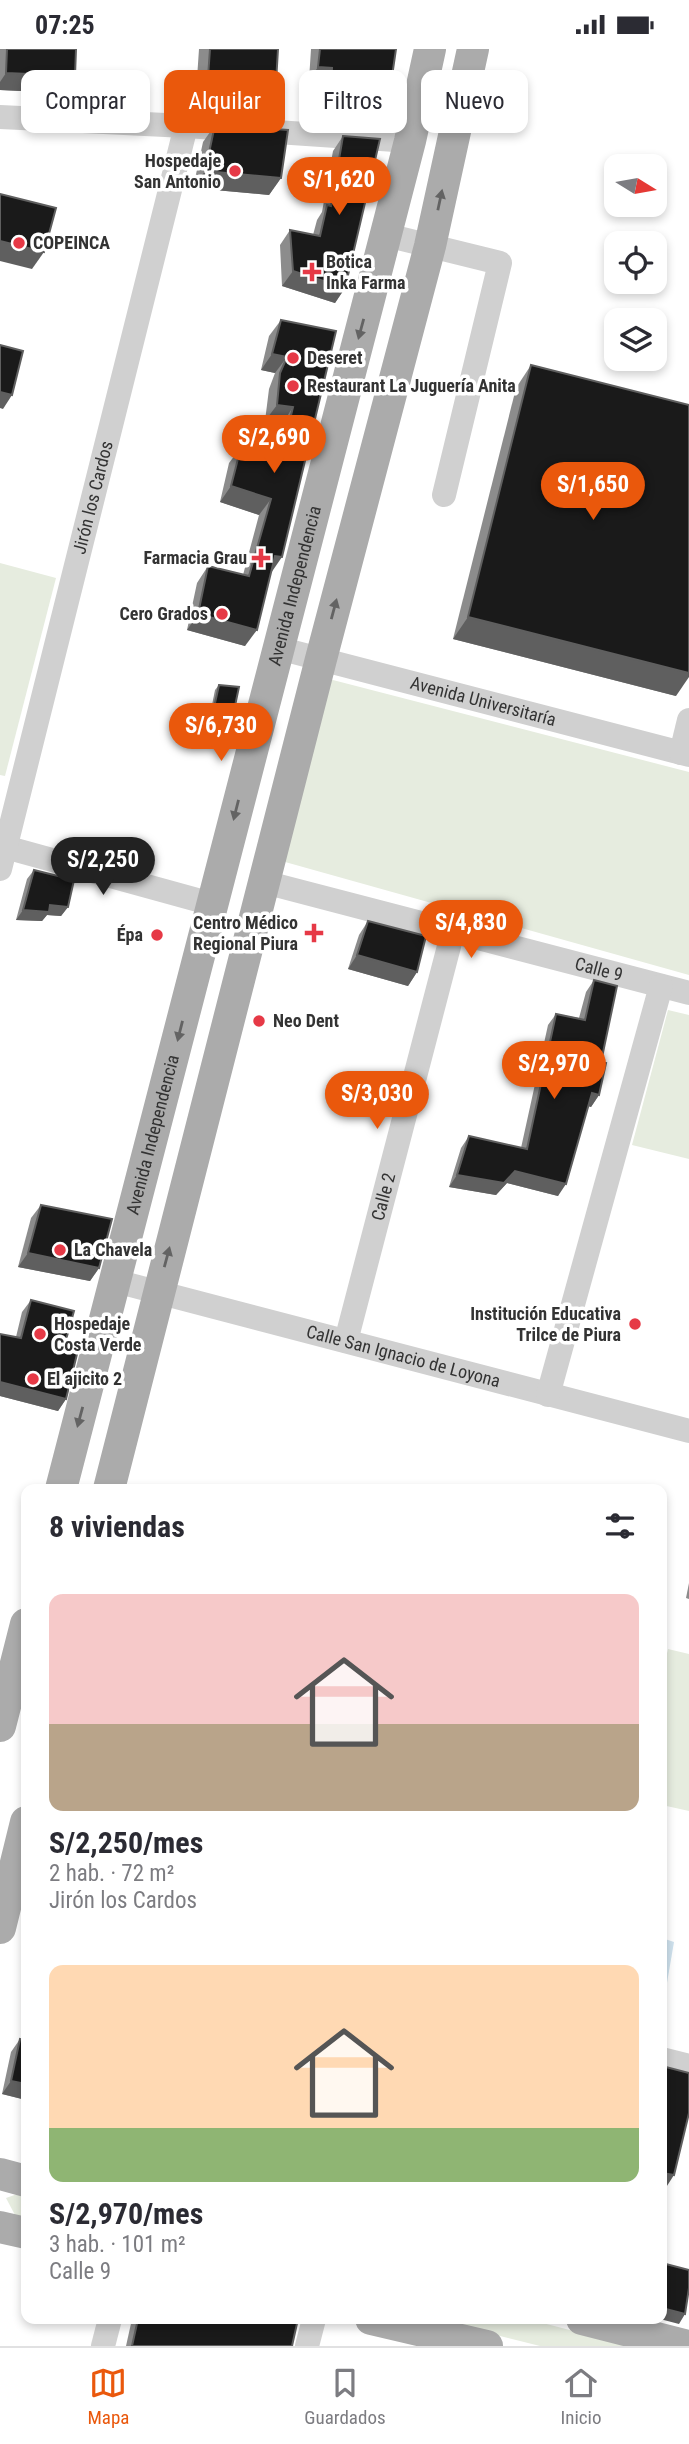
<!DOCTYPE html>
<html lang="es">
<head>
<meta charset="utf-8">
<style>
	:root { --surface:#fff; --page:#f7f7f7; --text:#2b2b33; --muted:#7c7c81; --line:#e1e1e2; --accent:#ea580c }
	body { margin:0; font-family:"Roboto Condensed",sans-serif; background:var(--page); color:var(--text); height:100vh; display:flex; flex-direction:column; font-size:26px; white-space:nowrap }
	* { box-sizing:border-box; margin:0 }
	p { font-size:23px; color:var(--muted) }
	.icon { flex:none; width:38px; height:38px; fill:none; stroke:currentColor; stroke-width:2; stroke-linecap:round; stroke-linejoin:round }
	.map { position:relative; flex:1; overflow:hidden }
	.details { position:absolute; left:21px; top:1435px; width:646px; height:840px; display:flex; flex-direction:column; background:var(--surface); border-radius:14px; box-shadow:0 4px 10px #0003 }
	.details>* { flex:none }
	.top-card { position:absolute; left:21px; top:21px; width:648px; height:63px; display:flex; gap:14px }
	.needle { width:46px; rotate:101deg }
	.fabs { position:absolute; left:604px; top:105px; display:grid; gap:14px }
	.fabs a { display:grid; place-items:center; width:63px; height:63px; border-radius:14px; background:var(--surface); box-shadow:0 4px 10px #0003; font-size:35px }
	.price { position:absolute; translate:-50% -60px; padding:0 16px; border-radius:24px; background:var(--accent); color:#fff; font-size:23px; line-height:46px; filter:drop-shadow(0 2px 4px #0008) }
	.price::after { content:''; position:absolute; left:50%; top:42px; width:21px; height:16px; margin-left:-10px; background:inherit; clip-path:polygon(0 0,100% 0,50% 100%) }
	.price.active { background:#222; color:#fff }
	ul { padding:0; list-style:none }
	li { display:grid; align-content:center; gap:14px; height:371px; padding:0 28px }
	li span { display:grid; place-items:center; height:217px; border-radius:14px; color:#555 }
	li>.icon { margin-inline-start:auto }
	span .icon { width:126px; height:126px; fill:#fffc; stroke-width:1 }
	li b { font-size:30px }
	h2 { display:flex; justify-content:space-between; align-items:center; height:84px; padding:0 28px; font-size:30px }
	.chip { padding:0 24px; border-radius:14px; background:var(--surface); box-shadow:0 4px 10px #0003; font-size:24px; line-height:63px }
	.chip.active { background:var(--accent); color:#fff }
	.status { display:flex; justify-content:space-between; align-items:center; height:49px; padding:0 35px; background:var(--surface); direction:ltr }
	.status svg { height:19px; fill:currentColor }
	.tabs { display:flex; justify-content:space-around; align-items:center; height:98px; border-top:2px solid var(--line); background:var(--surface); font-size:19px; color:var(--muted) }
	.tabs a { display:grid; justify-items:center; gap:4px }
	.tabs .active { color:var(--accent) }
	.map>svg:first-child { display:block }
</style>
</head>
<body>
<div class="status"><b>07:25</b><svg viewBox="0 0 49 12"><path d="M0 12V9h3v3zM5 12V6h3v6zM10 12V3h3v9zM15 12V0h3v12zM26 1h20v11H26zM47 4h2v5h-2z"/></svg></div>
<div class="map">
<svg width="689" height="2297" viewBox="0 0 689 2297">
	<rect width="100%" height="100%" fill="#fff"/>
	<!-- green -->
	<g fill="#e6ecdf">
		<path d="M0,514L56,529L5,727L0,726Z"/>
		<path d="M329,630L689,723V926L278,811Z"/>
		<path d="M668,961L689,966V1110L632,1096Z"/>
		<path d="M668,1600L689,1605V1762L662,1756V1626Z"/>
		<path d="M26,2142V2169L15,2166L6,2149Z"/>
		<path d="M431,2270H527L632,2297H540Z"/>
	</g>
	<!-- water -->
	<path fill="#cfe2ee" d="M662,1889L674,1893L662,1963Z"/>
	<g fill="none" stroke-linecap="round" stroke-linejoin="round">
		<!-- minor -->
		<g stroke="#d0d0d0" stroke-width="24">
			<path d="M0,68L186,77L410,92"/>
			<path d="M386,186L500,214L444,446"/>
			<path id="s1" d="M278,599L689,706"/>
			<path d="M681,704L689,671"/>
			<path d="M5,798L212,855"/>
			<path id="s2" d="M0,820L186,77"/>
			<path id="s3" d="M264,833L689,944"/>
			<path id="s4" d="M115,1232L689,1382"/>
			<path id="s5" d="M346,1292L453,882"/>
			<path d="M548,1346L661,937"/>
			<path d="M662,2010L689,2017"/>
			<path d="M103,2297L110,2270"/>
			<path d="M307,2297L314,2270"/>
		</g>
		<!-- major -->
		<g stroke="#ababab" stroke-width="32">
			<path id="s6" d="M61,1440L410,92L430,0"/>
			<path d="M109,1440L321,610L430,197L473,0"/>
			<path d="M0,1677L26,1575"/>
			<path d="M0,1879L26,1773"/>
			<path d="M0,2125L26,2132"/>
			<path d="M0,2178L26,2184"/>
			<path d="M371,2270L487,2297"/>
			<path d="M582,2270L688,2297"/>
		</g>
	</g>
	<!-- wall -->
	<g fill="#8c8c8c">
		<path d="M0,0H76L63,44L0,41Z"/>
		<path d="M199,0H278L263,67L210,64L211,60L195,59Z"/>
		<path d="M311,0H396L377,75L339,72L341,52L321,50L323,32L309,31Z"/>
		<path d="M215,76L281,129L269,146L193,139L203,93Z"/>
		<path d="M343,87L345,239L335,254L282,237L280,196L290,181L313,186L317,171L322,163L333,102Z"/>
		<path d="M281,271L336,282L271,524L245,597L187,581L197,534L208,517L243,526L259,466L220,453L229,414L241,398L274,405L282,375L265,372L269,340L275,324L261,321L269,287Z"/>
		<path d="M531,316L676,647L453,590L516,339Z"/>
		<path d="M219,636L226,690L206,686L215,641Z"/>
		<path d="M34,821L68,858L61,867L47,866L42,872L16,871L27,830Z"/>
		<path d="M368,872L417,923L408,937L348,920L359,886Z"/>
		<path d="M594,931L601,1013L599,1046L591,1058L589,1057L558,1147L507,1134L496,1146L449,1138L461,1099L469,1087L521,1099L548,976L556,965L579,969L586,943Z"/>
		<path d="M41,1156L99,1219L90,1232L18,1218L31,1169Z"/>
		<path d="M31,1251L64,1298L66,1350L58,1362L0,1347V1285L16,1288L22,1263Z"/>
		<path d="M689,1534V1550L686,1549Z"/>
		<path d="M26,1972V2051L2,2045L11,2003L20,1990H22Z"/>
		<path d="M132,2270H298L292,2297H126Z"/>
	</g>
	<!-- shaded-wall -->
	<g fill="#5f5f5f">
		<path d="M318,18L332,19L323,32L309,31Z"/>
		<path d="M6,24L75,27L63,44L0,41V33Z"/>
		<path d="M331,37L351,39L341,52L321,50Z"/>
		<path d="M207,42L223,43L211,60L195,59Z"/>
		<path d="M222,47L275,50L263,67L210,64Z"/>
		<path d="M348,59L387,62L377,75L339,72Z"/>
		<path d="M205,122L281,129L269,146L193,139Z"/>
		<path d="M0,192L44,203L32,220L0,212Z"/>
		<path d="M293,222L345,239L335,254L282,237Z"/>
		<path d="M272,305L287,308L275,324L261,321Z"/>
		<path d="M0,343L12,346L3,360L0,359Z"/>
		<path d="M277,356L293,358L282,375L265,372Z"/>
		<path d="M231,437L271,450L259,466L220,453Z"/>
		<path d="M275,507L282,508L271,524Z"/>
		<path d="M198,565L257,581L245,597L187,581Z"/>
		<path d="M468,568L689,624V628L676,647L453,590Z"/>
		<path d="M209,681L229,685L226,690L206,686Z"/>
		<path d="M50,856L68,858L61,867L47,866L42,872L16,871L23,861Z"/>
		<path d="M357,906L417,923L408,937L348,920Z"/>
		<path d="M592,1044L599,1046L591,1058L584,1056Z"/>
		<path d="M515,1122L566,1135L558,1147L507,1134L496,1146L449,1138L457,1126Z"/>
		<path d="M28,1204L99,1219L90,1232L18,1218Z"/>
		<path d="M0,1333L66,1350L58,1362L0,1347Z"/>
		<path d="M11,2032L26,2035V2051L2,2045Z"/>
		<path d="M662,2124L674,2126L665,2140L662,2139Z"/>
		<path d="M662,2259L685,2265L679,2275L660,2270H662Z"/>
	</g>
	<!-- building -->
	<g fill="#1a1a1a" stroke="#5f5f5f" stroke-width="2">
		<path d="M7,0H76L75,27L6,24Z"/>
		<path d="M210,0H278L275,50L222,47L223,43L207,42Z"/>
		<path d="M320,0H396L387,62L348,59L351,39L331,37L332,19L318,18Z"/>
		<path d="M215,76L288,81L281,129L205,122Z"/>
		<path d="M343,87L380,90L345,239L293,222L290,181L320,187L327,156L331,157Z"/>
		<path d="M0,145L56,159L44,203L0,192Z"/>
		<path d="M281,271L336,282L282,508L275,507L257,581L198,565L208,517L249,527L271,450L231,437L241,398L281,407L293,358L277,356L280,324L287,308L272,305Z"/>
		<path d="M0,296L23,302L12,346L0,343Z"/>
		<path d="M531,316L689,356V624L468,568Z"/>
		<path d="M219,636L239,638L229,685L209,681Z"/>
		<path d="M34,821L74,831L68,858L50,856L49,863L23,861Z"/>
		<path d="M368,872L426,887L417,923L357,906Z"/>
		<path d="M594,931L617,937L601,1013L606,1014L599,1046L592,1044L566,1135L515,1122L504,1134L457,1126L469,1087L527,1100L556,965L585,971Z"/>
		<path d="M41,1156L112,1170L99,1219L28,1204Z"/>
		<path d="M31,1251L74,1262L64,1298L78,1301L66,1350L0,1333V1285L21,1289Z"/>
		<path d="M20,1990L26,1991V2035L11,2032Z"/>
		<path d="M662,2017L689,2024V2064L674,2126L662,2124Z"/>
		<path d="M662,2214L689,2221V2239L685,2265L662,2259Z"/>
		<path d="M138,2270H298L292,2297H132Z"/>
	</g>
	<!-- one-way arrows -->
	<defs><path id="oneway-solid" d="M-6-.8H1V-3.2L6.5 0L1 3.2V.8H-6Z" transform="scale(1.75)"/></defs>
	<g fill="#636363">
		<use href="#oneway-solid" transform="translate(440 151) rotate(-78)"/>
		<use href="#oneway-solid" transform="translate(361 280) rotate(105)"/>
		<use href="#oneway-solid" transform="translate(334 560) rotate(-75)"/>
		<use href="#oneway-solid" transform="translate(236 761) rotate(104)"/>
		<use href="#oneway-solid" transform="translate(180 982) rotate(104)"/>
		<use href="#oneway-solid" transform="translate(167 1208) rotate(-75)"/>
		<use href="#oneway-solid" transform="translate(80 1368) rotate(105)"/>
	</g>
	<!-- markers -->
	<g fill="#e63946" stroke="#fff" stroke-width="2.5">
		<circle cx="235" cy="122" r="7"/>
		<circle cx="19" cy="194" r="7"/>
		<path d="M308.5 212.5h7v7h7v7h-7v7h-7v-7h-7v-7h7z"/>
		<circle cx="293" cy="309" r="7"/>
		<circle cx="293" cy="337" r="7"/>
		<path d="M257.5 498.5h7v7h7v7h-7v7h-7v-7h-7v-7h7z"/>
		<circle cx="222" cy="565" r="7"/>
		<path d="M310.5 873.5h7v7h7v7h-7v7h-7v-7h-7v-7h7z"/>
		<circle cx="157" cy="886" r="7"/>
		<circle cx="259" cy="972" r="7"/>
		<circle cx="60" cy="1201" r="7"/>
		<circle cx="635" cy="1275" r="7"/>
		<circle cx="40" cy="1285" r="7"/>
		<circle cx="33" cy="1330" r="7"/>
	</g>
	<g text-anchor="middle" stroke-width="7" stroke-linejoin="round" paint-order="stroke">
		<!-- poi labels -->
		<g font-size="18" font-weight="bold" fill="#333" stroke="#fff" text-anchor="start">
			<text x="221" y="118" text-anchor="end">Hospedaje<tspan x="221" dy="21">San Antonio</tspan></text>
			<text x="33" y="200">COPEINCA</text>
			<text x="326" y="219">Botica<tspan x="326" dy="21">Inka Farma</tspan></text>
			<text x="307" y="315">Deseret</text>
			<text x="307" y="343">Restaurant La Juguería Anita</text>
			<text x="247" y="515" text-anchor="end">Farmacia Grau</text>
			<text x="208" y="571" text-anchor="end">Cero Grados</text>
			<text x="298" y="880" text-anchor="end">Centro Médico<tspan x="298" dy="21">Regional Piura</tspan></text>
			<text x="143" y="892" text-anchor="end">Épa</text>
			<text x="273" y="978">Neo Dent</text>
			<text x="74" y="1207">La Chavela</text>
			<text x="621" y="1271" text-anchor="end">Institución Educativa<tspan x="621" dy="21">Trilce de Piura</tspan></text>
			<text x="54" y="1281">Hospedaje<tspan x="54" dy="21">Costa Verde</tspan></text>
			<text x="47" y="1336">El ajicito 2</text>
		</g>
		<!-- street labels -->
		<g font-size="18" fill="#333" stroke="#fff">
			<text dy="6" stroke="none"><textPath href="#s2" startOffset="383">Jirón los Cardos</textPath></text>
			<text dy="6" stroke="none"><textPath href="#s6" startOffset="933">Avenida Independencia</textPath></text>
			<text dy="6" stroke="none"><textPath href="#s1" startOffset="212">Avenida Universitaría</textPath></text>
			<text dy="6" stroke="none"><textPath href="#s3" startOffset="346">Calle 9</textPath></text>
			<text dy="6" stroke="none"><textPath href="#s6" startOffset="366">Avenida Independencia</textPath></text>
			<text dy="6" stroke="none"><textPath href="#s5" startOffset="149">Calle 2</textPath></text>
			<text dy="6" stroke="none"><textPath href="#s4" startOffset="298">Calle San Ignacio de Loyona</textPath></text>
		</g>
	</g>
</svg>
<div class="fabs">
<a><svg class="needle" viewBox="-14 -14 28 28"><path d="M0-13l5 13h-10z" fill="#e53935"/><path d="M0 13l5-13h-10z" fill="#7c7c81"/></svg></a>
<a><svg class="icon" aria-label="locate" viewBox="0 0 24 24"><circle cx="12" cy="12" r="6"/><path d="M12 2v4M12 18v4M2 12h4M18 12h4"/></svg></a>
<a><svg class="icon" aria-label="layers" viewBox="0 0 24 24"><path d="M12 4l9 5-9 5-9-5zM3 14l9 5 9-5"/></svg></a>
</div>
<b class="price" style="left:339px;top:168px">S/1,620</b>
<b class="price" style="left:274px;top:426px">S/2,690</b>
<b class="price" style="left:593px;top:473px">S/1,650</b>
<b class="price" style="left:221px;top:714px">S/6,730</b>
<b class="price active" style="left:103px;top:848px">S/2,250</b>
<b class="price" style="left:471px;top:911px">S/4,830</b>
<b class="price" style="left:554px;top:1052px">S/2,970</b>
<b class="price" style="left:377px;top:1082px">S/3,030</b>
<div class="top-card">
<a class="chip">Comprar</a>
<a class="chip active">Alquilar</a>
<a class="chip">Filtros</a>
<a class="chip">Nuevo</a>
</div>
<section class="details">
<h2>8 viviendas<svg class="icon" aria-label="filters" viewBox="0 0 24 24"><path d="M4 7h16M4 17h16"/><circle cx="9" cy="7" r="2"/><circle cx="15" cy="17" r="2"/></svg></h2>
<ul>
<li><span style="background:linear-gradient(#f6c9c9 60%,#b9a48a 0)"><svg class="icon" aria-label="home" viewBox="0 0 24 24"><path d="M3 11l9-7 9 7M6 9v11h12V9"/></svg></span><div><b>S/2,250/mes</b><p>2 hab. · 72 m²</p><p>Jirón los Cardos</p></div></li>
<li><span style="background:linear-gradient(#ffd9b3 75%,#8fb573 0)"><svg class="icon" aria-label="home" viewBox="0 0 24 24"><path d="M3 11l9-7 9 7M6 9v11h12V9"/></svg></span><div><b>S/2,970/mes</b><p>3 hab. · 101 m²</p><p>Calle 9</p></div></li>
</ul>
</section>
</div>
<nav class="tabs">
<a class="active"><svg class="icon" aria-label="map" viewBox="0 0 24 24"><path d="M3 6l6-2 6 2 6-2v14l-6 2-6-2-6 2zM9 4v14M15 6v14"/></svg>Mapa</a>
<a><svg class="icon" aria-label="saved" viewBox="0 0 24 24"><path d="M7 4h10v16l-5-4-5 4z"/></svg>Guardados</a>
<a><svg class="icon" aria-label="home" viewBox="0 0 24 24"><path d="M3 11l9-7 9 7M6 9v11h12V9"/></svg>Inicio</a>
</nav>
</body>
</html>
